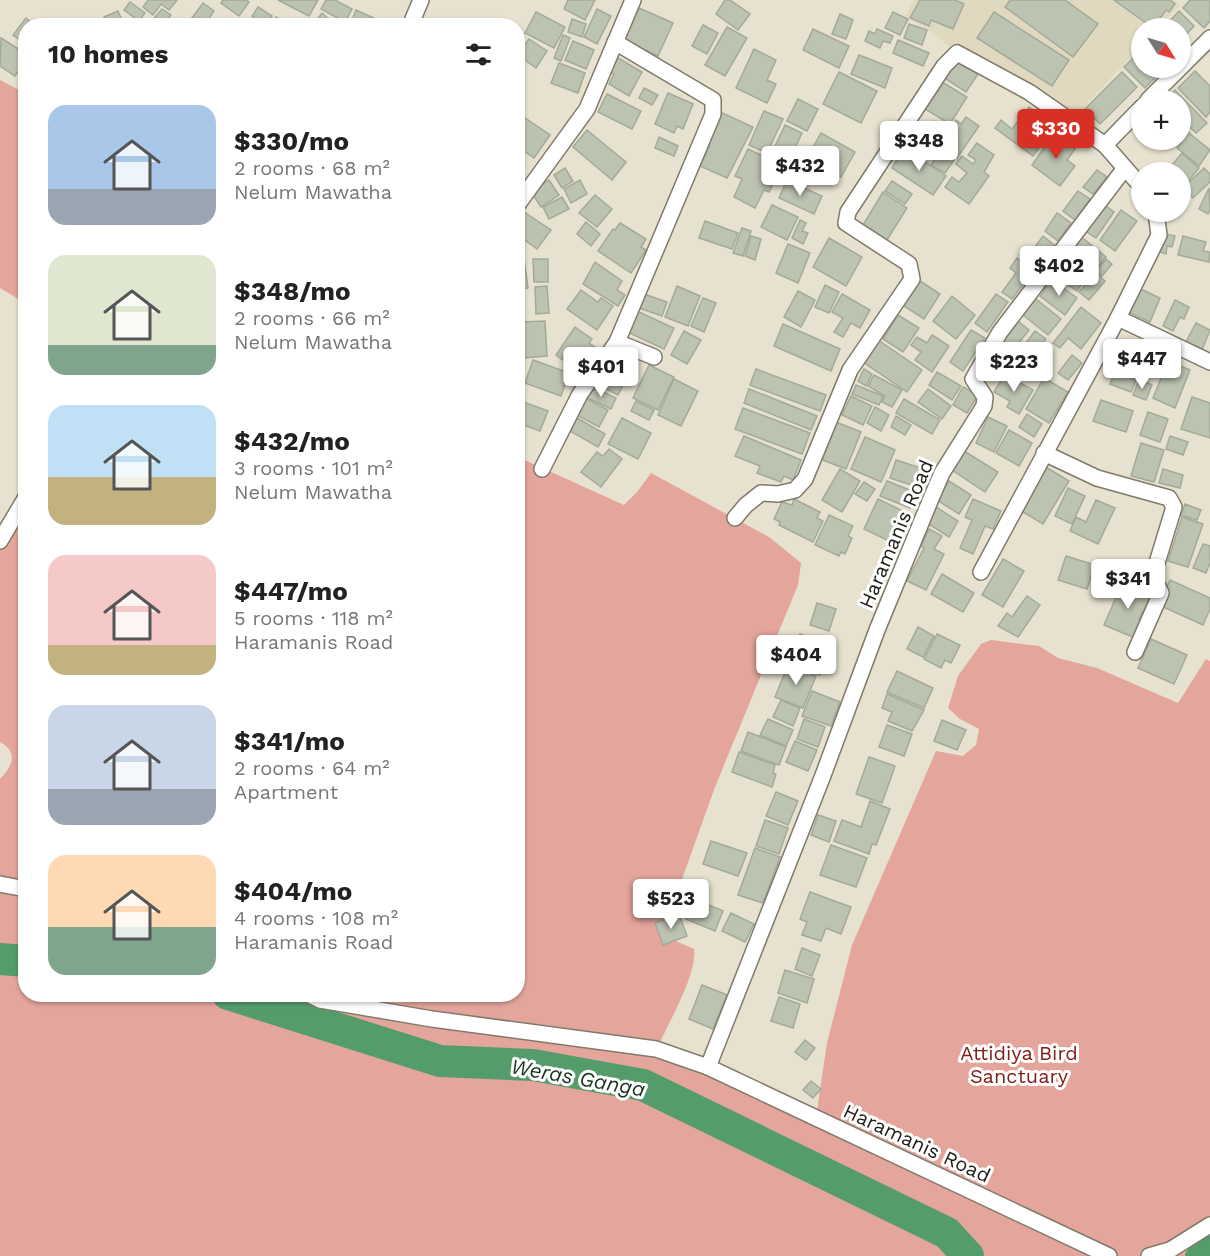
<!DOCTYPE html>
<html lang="en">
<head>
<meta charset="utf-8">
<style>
	:root { --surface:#fff; --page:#f2f2f2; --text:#222; --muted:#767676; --accent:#d93025 }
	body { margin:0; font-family:"Work Sans",sans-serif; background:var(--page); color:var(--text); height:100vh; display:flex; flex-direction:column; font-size:22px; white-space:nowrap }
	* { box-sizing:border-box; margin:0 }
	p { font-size:20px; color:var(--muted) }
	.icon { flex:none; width:33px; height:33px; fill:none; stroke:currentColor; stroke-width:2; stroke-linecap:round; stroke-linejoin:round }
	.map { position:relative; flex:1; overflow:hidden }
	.drawer { position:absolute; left:18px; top:18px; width:507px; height:984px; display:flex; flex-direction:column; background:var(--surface); border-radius:24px; box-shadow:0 2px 4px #0004 }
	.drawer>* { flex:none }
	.needle { width:39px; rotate:127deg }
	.fabs { position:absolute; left:1131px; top:18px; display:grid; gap:12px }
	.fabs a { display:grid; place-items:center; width:60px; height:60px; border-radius:50%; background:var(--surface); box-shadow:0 2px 4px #0004; font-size:30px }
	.price { position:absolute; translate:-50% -51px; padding:0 14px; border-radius:6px; background:#fff; color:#222; font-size:20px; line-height:39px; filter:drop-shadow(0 2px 3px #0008) }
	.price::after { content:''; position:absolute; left:50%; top:36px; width:18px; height:14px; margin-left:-9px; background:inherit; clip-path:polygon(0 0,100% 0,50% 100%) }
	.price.on { background:var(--accent); color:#fff }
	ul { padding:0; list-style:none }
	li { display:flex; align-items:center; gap:18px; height:150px; padding:0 30px }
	li span { display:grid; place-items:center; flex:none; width:168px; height:120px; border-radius:18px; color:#555 }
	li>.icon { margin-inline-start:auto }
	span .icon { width:72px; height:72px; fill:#fffc; stroke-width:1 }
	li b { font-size:26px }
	h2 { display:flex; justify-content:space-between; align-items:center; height:72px; padding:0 30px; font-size:26px }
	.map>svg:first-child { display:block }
</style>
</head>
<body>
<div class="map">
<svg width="1210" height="1256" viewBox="0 0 1210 1256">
	<rect width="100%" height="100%" fill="#e7e1cf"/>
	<!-- built -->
	<path fill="#e1d9bf" d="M914,0H1174L1180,5L1158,28H1142L1141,46L1071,121L957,53L935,34L905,16Z"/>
	<!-- green -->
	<g fill="#e3a59c">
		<path d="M0,80L25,93V303L0,288Z"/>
		<path d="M518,457L624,505L638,491L651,473L769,537L801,563L798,585L715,787L662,935L694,949C697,976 668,1023 657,1049L816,1117L827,1043L852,945L936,751L963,756L976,745L979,729L960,719L948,708L958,676L981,644L991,640L1039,646L1058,658L1097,668L1178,703L1206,659L1210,661V1256H0V779C12,767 19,752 0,742V541L25,497L26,994H518Z"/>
	</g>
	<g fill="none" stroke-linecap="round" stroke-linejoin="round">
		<!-- canal -->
		<path stroke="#559c6d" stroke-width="18" d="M1194,1256L1210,1245"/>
		<!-- river -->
		<g stroke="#559c6d" stroke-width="32">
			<path d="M0,959L26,961"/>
			<path d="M228,994L440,1061L533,1065L643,1085L947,1233L968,1256"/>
		</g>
	</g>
	<!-- building -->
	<g fill="#bdc3b1" stroke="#a4aa99" stroke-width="1.5">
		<path d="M148,0H177L169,10L161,4L153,15L143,7Z"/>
		<path d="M223,0H246L249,2L239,16L221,3Z"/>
		<path d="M278,0H318L309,16Z"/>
		<path d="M326,0H335L352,9L345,22L321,9Z"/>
		<path d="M568,0H595L585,20L564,9Z"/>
		<path d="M725,0H730L750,14L738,30L716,14Z"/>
		<path d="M920,0H955L964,4L953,29L931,20L929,26L910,18Z"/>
		<path d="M1010,0H1065L1098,24L1073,57L1005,7Z"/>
		<path d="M1114,0H1170L1175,4L1169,12L1166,10L1153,28Z"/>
		<path d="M1190,0H1210V21L1204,28L1183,8Z"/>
		<path d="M130,2L145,13L139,21L124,10Z"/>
		<path d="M203,3L214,11L204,26H197L199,24L192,18Z"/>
		<path d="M258,7L272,16L266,26L252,16Z"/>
		<path d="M639,8L673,23L658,56L624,40Z"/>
		<path d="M162,9L171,15L165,24L155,17Z"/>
		<path d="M597,9L611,16L597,44L584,37Z"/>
		<path d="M356,10L391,26H350Z"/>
		<path d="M118,11L122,20L108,26L104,17Z"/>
		<path d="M1179,11L1194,26L1180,41V28H1168L1165,26Z"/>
		<path d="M536,12L565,27L554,48L525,33Z"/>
		<path d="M893,12L908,19L900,35L885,28Z"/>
		<path d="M994,12L1069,60L1052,86L977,38Z"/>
		<path d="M322,13L336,26H318L315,22Z"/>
		<path d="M840,14L853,20L846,39L832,34Z"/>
		<path d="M276,17L290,26H271Z"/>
		<path d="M26,18L35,26H26V44L13,35Z"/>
		<path d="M572,19L586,24L582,37L568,32Z"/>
		<path d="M909,24L927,30L922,45L904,38Z"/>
		<path d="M703,25L718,33L707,54L692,46Z"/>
		<path d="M727,27L747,38L725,76L705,65Z"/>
		<path d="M813,29L849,46L839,68L803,50Z"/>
		<path d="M877,29L893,36L890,43L883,41L880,48L865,41L869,31L875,34Z"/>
		<path d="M563,35L570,38L561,61L554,58Z"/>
		<path d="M1,38L26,54V60L15,76L0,66Z"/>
		<path d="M529,39L547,51L536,68L518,55Z"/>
		<path d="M898,40L929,53L923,66L893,53Z"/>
		<path d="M573,41L594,50L586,69L565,60Z"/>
		<path d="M754,49L776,60L767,80L776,84L767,103L736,88Z"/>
		<path d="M1142,49V68H1159L1156,71L1159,74L1145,88L1124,67Z"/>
		<path d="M613,55L642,72L629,96L609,84L614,74L605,69Z"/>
		<path d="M859,55L892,68L885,88L851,74Z"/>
		<path d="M954,59L978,74L966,92L943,77Z"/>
		<path d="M559,63L585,73L578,93L551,83Z"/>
		<path d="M1195,71L1210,86V112L1206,117L1178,88Z"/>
		<path d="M839,72L877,91L861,123L823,104Z"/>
		<path d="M1122,72L1137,87L1100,124L1085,109Z"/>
		<path d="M942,82L967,97L950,124L925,109Z"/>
		<path d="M644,88L658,95L652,105L639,98Z"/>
		<path d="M1175,90L1207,123L1196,133L1180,117V100H1164Z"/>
		<path d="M668,93L693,104L683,129L677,126L674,133L655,124Z"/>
		<path d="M607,94L641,111L632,129L598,112Z"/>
		<path d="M798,99L818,109L807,131L787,121Z"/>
		<path d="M1029,107L1048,121L1032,143L1039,148L1033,156L995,128L1001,120L1012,129Z"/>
		<path d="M718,111L753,127L727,178L700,166L710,145L704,142Z"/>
		<path d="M764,111L783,119L767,153L749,145Z"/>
		<path d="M518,113L550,135L534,158L518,147Z"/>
		<path d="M966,117L979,126L957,158L944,149L950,141L944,137L956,120L961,124Z"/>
		<path d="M934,121L946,129L932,150L928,147L922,156L902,142L912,127L925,135Z"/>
		<path d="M785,125L802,133L788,163L771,155Z"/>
		<path d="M587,130L626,162L612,180L573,147Z"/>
		<path d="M1063,132L1073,139L1069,144L1075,149L1067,160L1075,166L1060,186L1032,165L1046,145L1051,148Z"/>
		<path d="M821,133L855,152L841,177L807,158Z"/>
		<path d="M1189,133L1210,150L1199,166L1177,148Z"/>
		<path d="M659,137L678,146L674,156L655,148Z"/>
		<path d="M977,143L994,155L984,172L989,176L969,204L945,187L952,177L959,182L967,173L956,164L962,156L973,164L976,160L968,155Z"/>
		<path d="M904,148L946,176L933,195L892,168Z"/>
		<path d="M748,149L782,165L769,192L764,190L755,208L734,197L742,179L735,176Z"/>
		<path d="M940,151L954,160L945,173L931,165Z"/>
		<path d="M1182,153L1199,168L1181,190L1180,172H1166Z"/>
		<path d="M565,168L573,181L562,188L554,175Z"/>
		<path d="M1204,168L1210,174V182L1193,198L1184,187Z"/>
		<path d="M1097,170L1107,177L1093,194L1083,187Z"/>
		<path d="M549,180L559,195L541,207L531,192Z"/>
		<path d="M580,180L587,194L571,203L564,189Z"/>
		<path d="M787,180L822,196L814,214L779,198Z"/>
		<path d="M892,181L912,194L905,204L885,191Z"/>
		<path d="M1209,188L1210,209L1208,214L1199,209Z"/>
		<path d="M1078,191L1090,199L1075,220L1063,211Z"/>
		<path d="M883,192L907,208L887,240L863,225Z"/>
		<path d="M595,195L612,209L597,227L579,213Z"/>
		<path d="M562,197L569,209L549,219L543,207Z"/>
		<path d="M1103,204L1114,212L1096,238L1084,230Z"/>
		<path d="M772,205L798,217L787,240L761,227Z"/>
		<path d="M521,210L551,230L537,249L518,235V216Z"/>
		<path d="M1121,210L1137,221L1115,251L1100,240Z"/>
		<path d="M1057,213L1071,223L1058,241L1045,231Z"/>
		<path d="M800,220L806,223L802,231L808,233L803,244L792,238Z"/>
		<path d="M705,221L738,233L732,249L699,238Z"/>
		<path d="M586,222L600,234L591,246L577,234Z"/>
		<path d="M620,223L646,239L641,247L646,250L631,273L598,251L613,229L615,230Z"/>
		<path d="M742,228L751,231L743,256L733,253Z"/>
		<path d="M1161,233L1175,236L1172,247L1167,246L1166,254L1157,251Z"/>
		<path d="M1079,235L1106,257L1093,273L1066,250Z"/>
		<path d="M751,236L761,239L755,260L745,256Z"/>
		<path d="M1043,236L1054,245L1039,265L1028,256Z"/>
		<path d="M1183,236L1206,242L1203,251L1210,252L1209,262L1178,255Z"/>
		<path d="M829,238L862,257L846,286L813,267Z"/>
		<path d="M788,244L810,253L798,283L776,273Z"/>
		<path d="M523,251L528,288L518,290V252Z"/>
		<path d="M1062,257L1088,275L1077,291L1051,273Z"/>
		<path d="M1017,258L1034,270L1012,299L1002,292L1016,273L1010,268Z"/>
		<path d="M533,259H548V282H534Z"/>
		<path d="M1106,259L1112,264L1102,276L1096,271Z"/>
		<path d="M595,262L622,281L617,290L625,295L618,306L583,284Z"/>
		<path d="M1096,273L1105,281L1089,300L1079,292Z"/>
		<path d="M917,279L940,294L924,319L901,304Z"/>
		<path d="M1052,280L1077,298L1065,315L1040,296Z"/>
		<path d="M825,285L839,292L829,313L815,307Z"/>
		<path d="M547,286L549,313L536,314L535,287Z"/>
		<path d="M677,286L700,296L688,326L665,317Z"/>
		<path d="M1139,288L1160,298L1150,322L1128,312Z"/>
		<path d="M581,290L598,302L601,298L613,306L597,330L567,309Z"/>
		<path d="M798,291L815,300L801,327L784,317Z"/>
		<path d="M644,294L667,302L662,316L639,308Z"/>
		<path d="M842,294L870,310L860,328L851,323L843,337L834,332L843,318L832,312Z"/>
		<path d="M996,294L1008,302L987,332L975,323Z"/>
		<path d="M952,296L975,315L956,339L933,321Z"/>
		<path d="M703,298L716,303L704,332L691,326Z"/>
		<path d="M1036,299L1061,319L1048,335L1023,315Z"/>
		<path d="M1175,300L1189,307L1184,319L1180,317L1173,331L1163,326Z"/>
		<path d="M1081,307L1101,323L1081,349L1068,338L1060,348L1053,343Z"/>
		<path d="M637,311L674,328L664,349L627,332Z"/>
		<path d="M898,315L919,328L903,352L883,339Z"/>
		<path d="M1015,319L1029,330L1013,350L999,339Z"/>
		<path d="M545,321L547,356L524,358L522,322Z"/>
		<path d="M1196,323L1210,330L1202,350L1186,342Z"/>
		<path d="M783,324L840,349L831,371L774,346Z"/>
		<path d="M575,327L592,339L589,343L601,351L593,363L581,354L573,367L556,355Z"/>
		<path d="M971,330L985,338L963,371L950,362Z"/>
		<path d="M684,331L701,340L687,364L671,355Z"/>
		<path d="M1035,331L1046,339L1030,360L1019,352Z"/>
		<path d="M932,335L949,346L932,372L915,360L921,352L911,345L917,337L927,343Z"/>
		<path d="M878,340L922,370L907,392L863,362Z"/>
		<path d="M1128,344L1152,354L1142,379L1118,368Z"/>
		<path d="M613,351L636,362L627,379L605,367Z"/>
		<path d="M1157,353L1164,356L1156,376L1149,373Z"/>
		<path d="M1072,355L1082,363L1068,380L1058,373Z"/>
		<path d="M533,360L569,373L561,396L525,383Z"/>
		<path d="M1168,361L1190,370L1175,408L1153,398Z"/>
		<path d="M649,365L674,377L658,410L633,398Z"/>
		<path d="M603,367L626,379L618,395L594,383Z"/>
		<path d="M756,369L826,395L820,411L750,385Z"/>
		<path d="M864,369L872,374L866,386L858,381Z"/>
		<path d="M937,372L961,386L952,400L929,385Z"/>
		<path d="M1115,372L1136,380L1131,392L1110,384Z"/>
		<path d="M1005,374L1033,390L1019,414L1007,407L1010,401L994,392Z"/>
		<path d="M874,375L902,390L892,407L882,402L885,396L868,386Z"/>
		<path d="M1044,378L1068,392L1049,423L1026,409Z"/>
		<path d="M674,379L698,391L681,426L658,415Z"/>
		<path d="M1139,379L1152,385L1146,400L1133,395Z"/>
		<path d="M856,385L883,396L879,405L852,394Z"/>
		<path d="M591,386L616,398L611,409L586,397Z"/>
		<path d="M963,387L978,395L967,413L953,405Z"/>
		<path d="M749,389L817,416L811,430L744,403Z"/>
		<path d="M928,389L951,406L942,419L918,402Z"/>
		<path d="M582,396L608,410L599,427L573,413Z"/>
		<path d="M851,396L872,406L863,425L842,415Z"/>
		<path d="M1192,397L1210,403V438L1181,429Z"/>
		<path d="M904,399L940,420L932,434L896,413Z"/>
		<path d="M518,400L548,411L540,431L518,423Z"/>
		<path d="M1101,400L1133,411L1126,432L1093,421Z"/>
		<path d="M636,401L654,410L649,420L631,411Z"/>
		<path d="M875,407L889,415L881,431L867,423Z"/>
		<path d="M743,408L810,433L802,454L735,429Z"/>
		<path d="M1148,412L1168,419L1160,442L1140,435Z"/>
		<path d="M1027,414L1042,424L1034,437L1019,427Z"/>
		<path d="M896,416L911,425L905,435L891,427Z"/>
		<path d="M988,417L1007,426L994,452L976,443Z"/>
		<path d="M577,418L605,434L598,447L570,431Z"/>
		<path d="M622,418L651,433L638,459L608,444Z"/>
		<path d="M836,422L861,432L846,469L820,459Z"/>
		<path d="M1009,430L1032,443L1019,466L996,453Z"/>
		<path d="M744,436L801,460L793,480L784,476L781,482L757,473L760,466L735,456Z"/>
		<path d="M1170,436L1188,442L1183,455L1166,449Z"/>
		<path d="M865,437L895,450L881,482L851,469Z"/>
		<path d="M1141,443L1164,450L1154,482L1131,476Z"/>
		<path d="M609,449L622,459L601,487L581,472L597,452L603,456Z"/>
		<path d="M964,451L998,472L985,492L952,470Z"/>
		<path d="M896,460L927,470L921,488L890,478Z"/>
		<path d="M1044,466L1069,481L1043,524L1018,509Z"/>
		<path d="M840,469L860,481L842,512L822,500Z"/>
		<path d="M1163,469L1183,475L1180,488L1159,483Z"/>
		<path d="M887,481L917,493L910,508L880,496Z"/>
		<path d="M949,481L971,495L959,514L937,500Z"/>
		<path d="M864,482L875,489L867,501L855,494Z"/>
		<path d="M1068,488L1085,496L1072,524L1055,516Z"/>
		<path d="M794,499L820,512L817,518L823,521L813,542L779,525L780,522L774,519L782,502L792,505Z"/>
		<path d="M878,499L907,513L893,543L864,529Z"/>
		<path d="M973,499L1001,511L993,529L985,526L973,554L960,548L972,520L965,517Z"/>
		<path d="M1096,500L1115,508L1098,544L1070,531L1076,517L1086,522Z"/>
		<path d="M1185,504L1201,510L1197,520L1181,515Z"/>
		<path d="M936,507L958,521L949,537L927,523Z"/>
		<path d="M829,515L853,526L848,536L852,538L845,554L841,552L839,556L815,545Z"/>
		<path d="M1182,517L1203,524L1188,567L1168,561Z"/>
		<path d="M929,529L942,536L934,549L944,554L926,590L907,581L924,548L921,546Z"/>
		<path d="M1203,544L1210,546V563L1206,573L1193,568Z"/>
		<path d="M1066,556L1095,565L1087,589L1058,580Z"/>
		<path d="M1003,559L1024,571L1003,607L982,595Z"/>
		<path d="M942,574L974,593L963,612L931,594Z"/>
		<path d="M1124,579L1138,585L1137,590L1151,596L1139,619L1143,621L1135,638L1104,625Z"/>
		<path d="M1170,580L1210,598V609L1203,625L1159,605Z"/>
		<path d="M1027,596L1040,605L1018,637L998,626L1007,613L1012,617Z"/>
		<path d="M817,603L836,609L829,631L810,625Z"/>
		<path d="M918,627L934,636L923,657L907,649Z"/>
		<path d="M800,634L831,646L820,675L788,663Z"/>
		<path d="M937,634L960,645L951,663L945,660L941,668L924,659Z"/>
		<path d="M1151,639L1187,655L1174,684L1138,668Z"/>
		<path d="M788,665L816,676L803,708L775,697Z"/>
		<path d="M897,671L933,688L924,708L887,692Z"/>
		<path d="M812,691L840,702L831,726L802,716Z"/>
		<path d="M887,694L924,710L912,731L888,721L892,712L882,708Z"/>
		<path d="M781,700L800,708L793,726L773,717Z"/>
		<path d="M768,719L793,730L786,746L760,735Z"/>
		<path d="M804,719L825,727L818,747L797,739Z"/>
		<path d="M942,720L966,730L957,750L934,741Z"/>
		<path d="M887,725L912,734L904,756L879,747Z"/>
		<path d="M748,732L786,747L779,765L741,751Z"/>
		<path d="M795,741L817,750L808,771L786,762Z"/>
		<path d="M739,752L775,765L773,773L776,774L772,787L732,772Z"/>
		<path d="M869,757L895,766L882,803L856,794Z"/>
		<path d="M776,792L798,801L788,825L766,816Z"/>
		<path d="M870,801L890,809L876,845L872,844L869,854L834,841L842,820L861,827Z"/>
		<path d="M818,815L836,821L829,842L811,835Z"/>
		<path d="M765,820L788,828L779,854L756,846Z"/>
		<path d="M711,841L747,853L738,876L703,864Z"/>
		<path d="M831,845L867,858L856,887L820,875Z"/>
		<path d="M755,848L780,857L763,903L738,895Z"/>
		<path d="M810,892L851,907L841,934L826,928L821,941L802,935L807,922L800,919Z"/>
		<path d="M694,899L723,911L715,931L686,919Z"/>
		<path d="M731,913L754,924L745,942L722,931Z"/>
		<path d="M679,914L687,936L663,945L655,923Z"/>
		<path d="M802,948L820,955L812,976L795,969Z"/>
		<path d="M785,970L814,979L807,1003L778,993Z"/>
		<path d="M702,985L727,995L713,1029L689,1019Z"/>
		<path d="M779,997L800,1004L793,1028L771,1021Z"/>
		<path d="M805,1040L815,1048L806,1060L795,1052Z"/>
		<path d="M811,1081L821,1089L813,1098L803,1090Z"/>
	</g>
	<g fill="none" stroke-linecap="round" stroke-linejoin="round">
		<defs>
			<g id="street">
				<path d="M410,26L421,0"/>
				<path d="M1148,100L1210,38"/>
				<path d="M1125,168L1142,187"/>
				<path d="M518,204L587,109L633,0"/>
				<path d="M1118,318L1210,362"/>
				<path d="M617,342L654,357"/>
				<path d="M1044,453L1097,478L1169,498L1174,507L1153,576L1161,593L1135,652"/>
				<path d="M542,469L580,394L617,342L713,114V100L615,42"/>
				<path d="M735,518L746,505L761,493L778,494L795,490L805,479L850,370L912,279L909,264L846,223L848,212L944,66L957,53L1029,92L1105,145"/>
				<path d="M0,541L26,497"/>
				<path d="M981,572L1118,318L1159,235L1156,212"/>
				<path d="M0,884L26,889"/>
				<path d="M308,994L320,1000L432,1019L656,1049L708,1067L822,778L877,630L930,501L942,473L984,406L985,397L973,379L1000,332L1125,168L1105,145L1142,107"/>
				<path d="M708,1067L1109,1256"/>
				<path d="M1149,1256L1170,1250L1210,1225"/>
			</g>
		</defs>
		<!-- street casing -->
		<use href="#street" stroke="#807a6a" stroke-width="18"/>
		<!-- street -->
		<use href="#street" stroke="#fff" stroke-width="15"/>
	</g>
	<g text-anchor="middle" stroke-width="6" stroke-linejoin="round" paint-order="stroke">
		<!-- street labels -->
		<g font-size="20" fill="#201e18" stroke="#fff">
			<text transform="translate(896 534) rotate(-67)" y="7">Haramanis Road</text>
			<text transform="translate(917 1143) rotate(25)" y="7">Haramanis Road</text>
		</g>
		<!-- park labels -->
		<g font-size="20" fill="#7f2019" stroke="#fff">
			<text x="1019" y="1060">Attidiya Bird<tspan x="1019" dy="23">Sanctuary</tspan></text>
		</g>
		<!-- water labels -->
		<g font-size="21" font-style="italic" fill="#153420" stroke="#fff">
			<text transform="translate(578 1078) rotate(10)" y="7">Weras Ganga</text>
		</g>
	</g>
</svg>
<div class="fabs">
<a><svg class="needle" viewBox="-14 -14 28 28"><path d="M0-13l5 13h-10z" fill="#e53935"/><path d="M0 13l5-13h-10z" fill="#767676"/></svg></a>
<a>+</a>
<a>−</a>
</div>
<b class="price on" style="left:1056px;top:160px">$330</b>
<b class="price" style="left:919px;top:172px">$348</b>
<b class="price" style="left:800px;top:197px">$432</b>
<b class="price" style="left:1059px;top:297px">$402</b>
<b class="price" style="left:1142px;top:390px">$447</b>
<b class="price" style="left:1014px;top:393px">$223</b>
<b class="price" style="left:601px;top:398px">$401</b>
<b class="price" style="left:1128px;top:610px">$341</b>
<b class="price" style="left:796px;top:686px">$404</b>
<b class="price" style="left:671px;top:930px">$523</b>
<section class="drawer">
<h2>10 homes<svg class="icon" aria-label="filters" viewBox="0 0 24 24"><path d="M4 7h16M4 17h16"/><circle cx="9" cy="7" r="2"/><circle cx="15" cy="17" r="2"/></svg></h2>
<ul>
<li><span style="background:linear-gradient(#a9c7e8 70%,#9aa5b1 0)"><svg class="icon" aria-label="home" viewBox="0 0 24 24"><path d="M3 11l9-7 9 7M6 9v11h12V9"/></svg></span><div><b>$330/mo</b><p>2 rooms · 68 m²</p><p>Nelum Mawatha</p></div></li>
<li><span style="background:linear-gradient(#dfe7d0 75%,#7fa58c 0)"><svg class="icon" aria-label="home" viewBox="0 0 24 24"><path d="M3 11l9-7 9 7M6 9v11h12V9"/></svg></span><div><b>$348/mo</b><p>2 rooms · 66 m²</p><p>Nelum Mawatha</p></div></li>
<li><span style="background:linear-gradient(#bfe0f5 60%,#c2b280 0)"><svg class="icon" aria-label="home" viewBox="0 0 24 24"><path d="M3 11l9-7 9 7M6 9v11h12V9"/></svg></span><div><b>$432/mo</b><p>3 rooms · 101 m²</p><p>Nelum Mawatha</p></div></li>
<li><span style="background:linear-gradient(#f6c9c9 75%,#c2b280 0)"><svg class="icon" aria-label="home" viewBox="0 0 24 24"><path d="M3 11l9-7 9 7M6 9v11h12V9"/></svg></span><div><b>$447/mo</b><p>5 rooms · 118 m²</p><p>Haramanis Road</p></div></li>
<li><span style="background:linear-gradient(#c9d6e8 70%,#9aa5b1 0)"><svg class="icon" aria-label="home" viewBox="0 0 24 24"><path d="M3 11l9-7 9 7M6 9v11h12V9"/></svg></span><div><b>$341/mo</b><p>2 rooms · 64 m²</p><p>Apartment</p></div></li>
<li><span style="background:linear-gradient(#ffd9b3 60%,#7fa58c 0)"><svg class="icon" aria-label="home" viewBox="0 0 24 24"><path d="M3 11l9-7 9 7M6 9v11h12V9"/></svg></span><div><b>$404/mo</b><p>4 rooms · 108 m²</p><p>Haramanis Road</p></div></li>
</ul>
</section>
</div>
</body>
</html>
